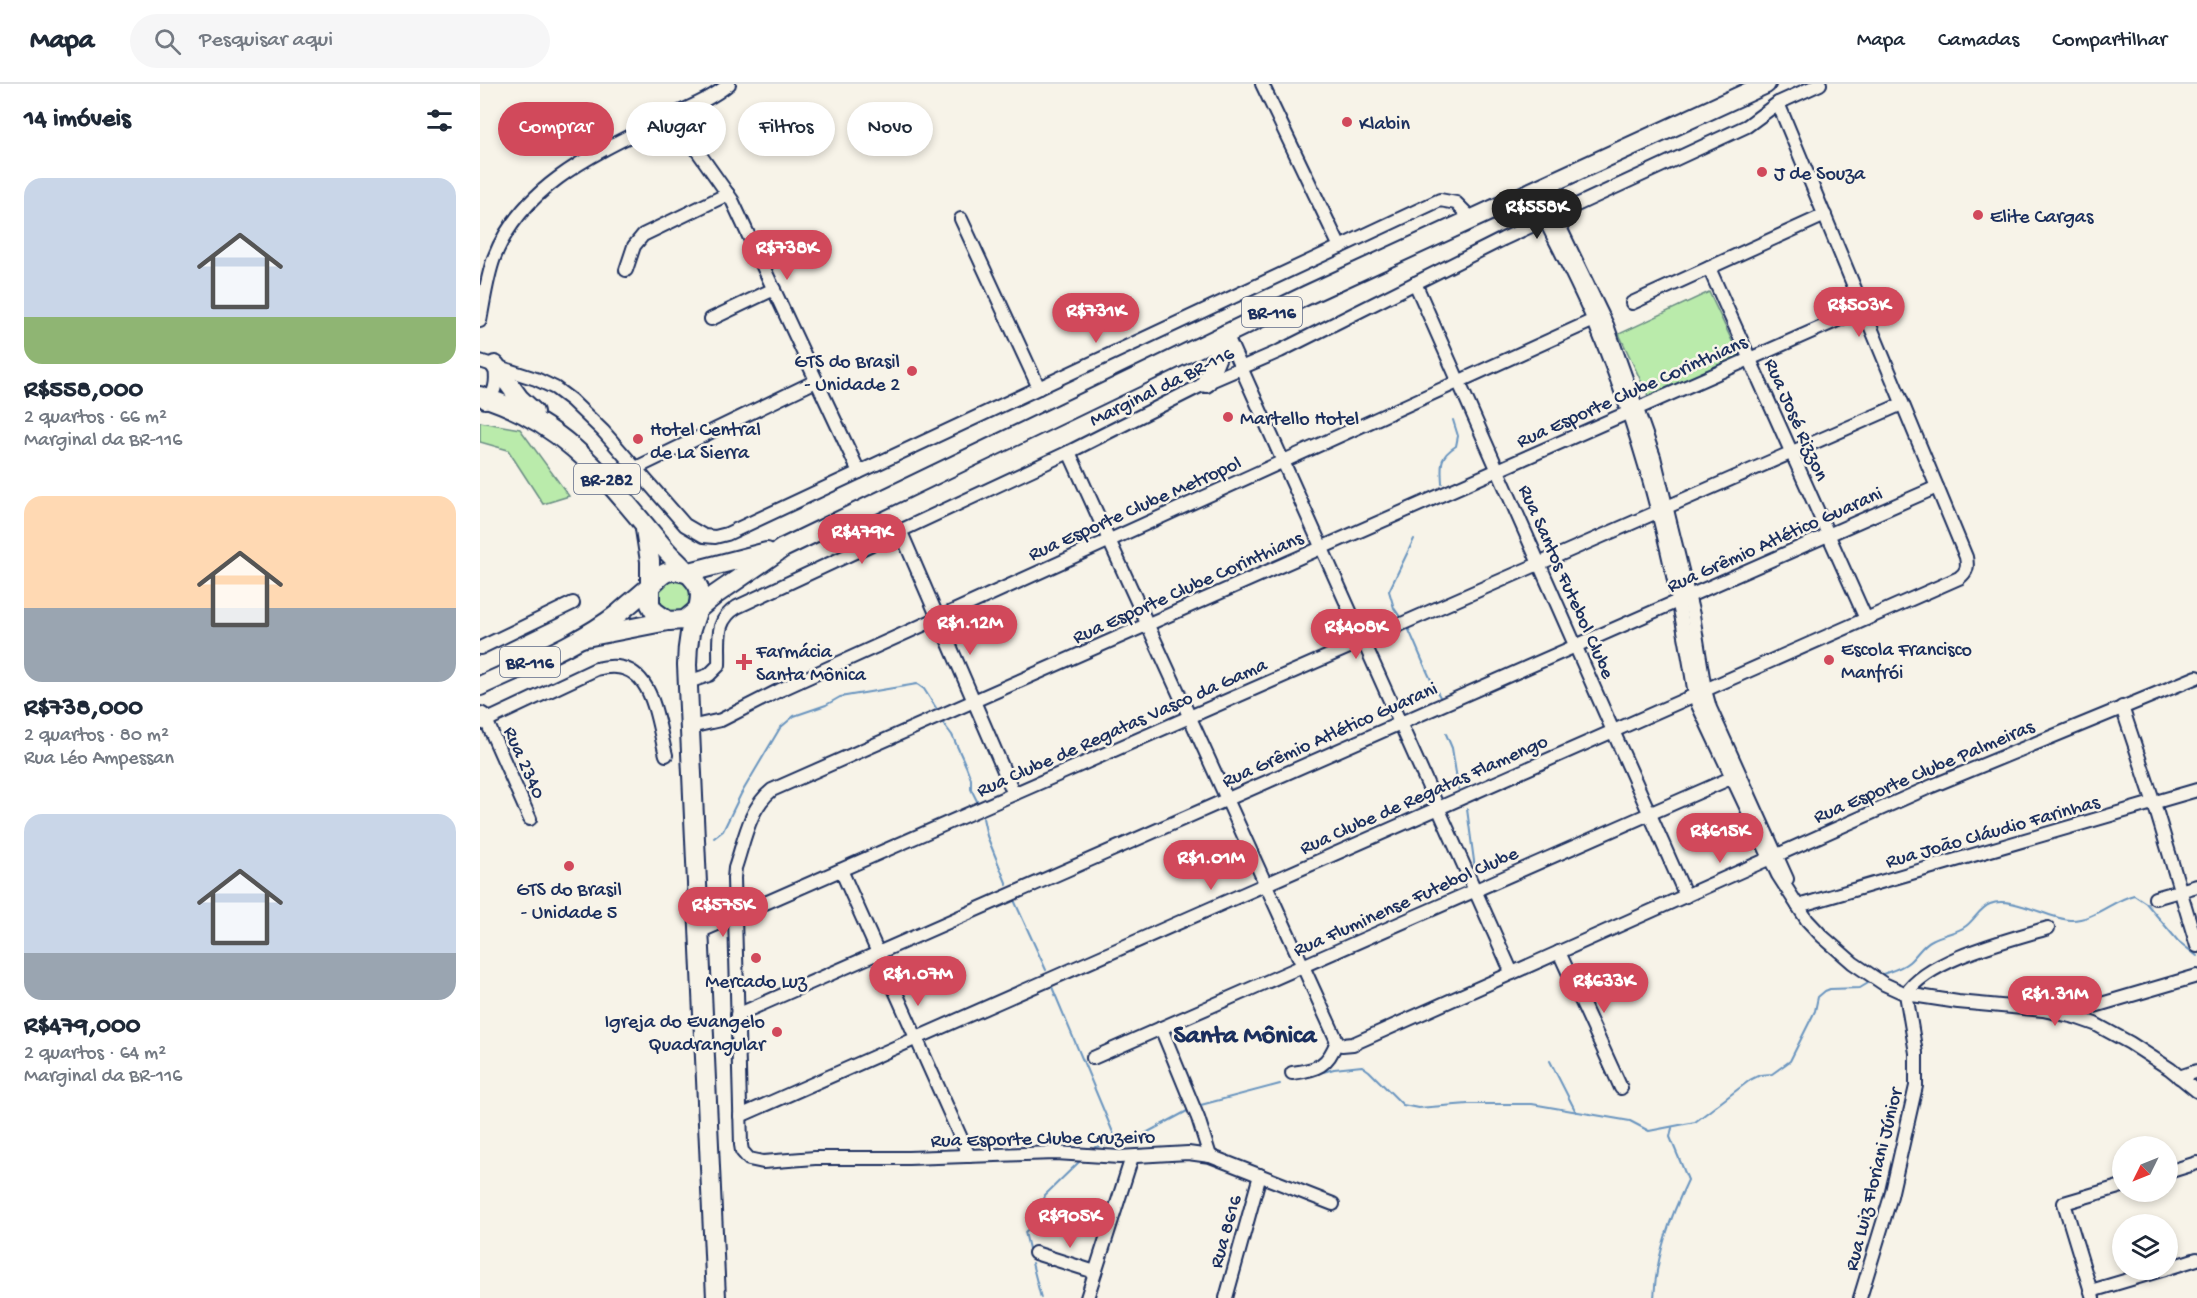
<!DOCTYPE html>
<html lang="pt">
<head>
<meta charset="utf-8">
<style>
	:root { --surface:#fff; --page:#f6f6f7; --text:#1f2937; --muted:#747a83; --line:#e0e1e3; --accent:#d1495b }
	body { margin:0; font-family:"Gochi Hand",sans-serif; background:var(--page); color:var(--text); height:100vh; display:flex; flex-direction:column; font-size:22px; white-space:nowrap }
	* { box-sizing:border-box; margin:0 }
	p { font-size:20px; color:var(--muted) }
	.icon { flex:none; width:33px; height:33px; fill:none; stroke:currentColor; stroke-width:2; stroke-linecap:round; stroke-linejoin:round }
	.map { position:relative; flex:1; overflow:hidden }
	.drawer { display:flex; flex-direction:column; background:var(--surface); width:480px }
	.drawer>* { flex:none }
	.hud { position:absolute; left:18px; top:18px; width:570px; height:54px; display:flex; gap:12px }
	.needle { width:39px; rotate:227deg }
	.buttons { position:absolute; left:1632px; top:1052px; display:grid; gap:12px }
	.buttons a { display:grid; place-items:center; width:66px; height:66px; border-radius:50%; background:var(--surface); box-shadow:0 3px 9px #0003; font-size:30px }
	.price { position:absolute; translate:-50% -51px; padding:0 14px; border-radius:21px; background:var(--accent); color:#fff; font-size:20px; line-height:39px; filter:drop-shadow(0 2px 3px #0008) }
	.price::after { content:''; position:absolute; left:50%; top:36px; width:18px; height:14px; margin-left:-9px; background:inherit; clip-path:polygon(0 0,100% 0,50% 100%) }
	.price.current { background:#222; color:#fff }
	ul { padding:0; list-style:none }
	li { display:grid; align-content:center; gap:12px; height:318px; padding:0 24px }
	li span { display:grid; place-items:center; height:186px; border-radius:18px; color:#555 }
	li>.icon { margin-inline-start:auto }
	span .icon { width:108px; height:108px; fill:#fffc; stroke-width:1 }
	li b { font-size:26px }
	h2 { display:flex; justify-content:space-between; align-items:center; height:72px; padding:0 24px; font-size:26px }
	.chip { padding:0 21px; border-radius:27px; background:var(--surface); box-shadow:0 3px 9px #0003; font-size:21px; line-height:54px }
	.chip.current { background:var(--accent); color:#fff }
	header { display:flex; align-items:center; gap:36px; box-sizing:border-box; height:84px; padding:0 30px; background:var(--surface); border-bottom:2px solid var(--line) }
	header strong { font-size:28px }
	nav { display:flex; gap:33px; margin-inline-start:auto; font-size:21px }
	.search { width:420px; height:54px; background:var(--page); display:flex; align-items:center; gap:15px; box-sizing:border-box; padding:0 21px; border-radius:33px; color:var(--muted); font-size:22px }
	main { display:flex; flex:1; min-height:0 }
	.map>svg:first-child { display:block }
</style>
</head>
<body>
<header>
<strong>Mapa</strong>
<div class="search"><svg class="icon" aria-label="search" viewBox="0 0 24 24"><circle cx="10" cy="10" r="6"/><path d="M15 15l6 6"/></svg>Pesquisar aqui</div>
<nav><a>Mapa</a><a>Camadas</a><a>Compartilhar</a></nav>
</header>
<main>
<section class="drawer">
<h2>14 imóveis<svg class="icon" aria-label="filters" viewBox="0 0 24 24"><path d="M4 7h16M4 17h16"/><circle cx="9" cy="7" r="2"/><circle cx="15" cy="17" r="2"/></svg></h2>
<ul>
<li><span style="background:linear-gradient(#c9d6e8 75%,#8fb573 0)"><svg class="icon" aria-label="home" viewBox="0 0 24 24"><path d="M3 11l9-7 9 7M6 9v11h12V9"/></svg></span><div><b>R$558,000</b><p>2 quartos · 66 m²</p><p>Marginal da BR-116</p></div></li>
<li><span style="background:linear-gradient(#ffd9b3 60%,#9aa5b1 0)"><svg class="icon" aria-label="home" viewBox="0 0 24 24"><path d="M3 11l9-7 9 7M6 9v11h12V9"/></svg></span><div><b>R$738,000</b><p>2 quartos · 80 m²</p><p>Rua Léo Ampessan</p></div></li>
<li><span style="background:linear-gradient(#c9d6e8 75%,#9aa5b1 0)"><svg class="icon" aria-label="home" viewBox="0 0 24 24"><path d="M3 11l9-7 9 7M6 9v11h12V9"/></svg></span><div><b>R$479,000</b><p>2 quartos · 64 m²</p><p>Marginal da BR-116</p></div></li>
</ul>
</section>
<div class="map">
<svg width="1717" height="1214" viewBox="0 0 1717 1214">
	<rect width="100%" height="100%" fill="#f7f3e8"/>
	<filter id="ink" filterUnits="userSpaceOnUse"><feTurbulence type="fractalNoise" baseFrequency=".0167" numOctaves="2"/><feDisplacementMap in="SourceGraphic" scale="12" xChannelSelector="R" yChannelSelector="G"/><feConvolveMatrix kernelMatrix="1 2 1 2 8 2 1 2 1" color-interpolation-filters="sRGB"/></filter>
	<g filter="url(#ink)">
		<!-- green -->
		<g fill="#baebab" stroke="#6a8d84" stroke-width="1.5">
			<path d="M1229,208L1260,274L1170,316L1139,250Z"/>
			<path d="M0,338L40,345L89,412L63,420L28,366L0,358Z"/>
			<path d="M196,492L211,502L212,521L202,531L179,526L176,503Z"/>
		</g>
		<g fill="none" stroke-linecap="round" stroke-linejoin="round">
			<!-- stream -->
			<g stroke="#6a95bf" stroke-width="2">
				<path d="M962,399C961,380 959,373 976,362L978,352L973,336"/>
				<path d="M920,533L914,524L909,507L934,455"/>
				<path d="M928,544C939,567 947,591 960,613"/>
				<path d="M463,639L472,651L486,682L491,695V705L499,721"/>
				<path d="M966,650L972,664L979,708"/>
				<path d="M987,725L996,792"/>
				<path d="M503,734L507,752L527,801"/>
				<path d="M234,754L243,747L261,710L300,644L314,632L346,621L360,613L437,600L444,605L458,627"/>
				<path d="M534,816L566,886"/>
				<path d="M1016,868L1021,882"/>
				<path d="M1400,891C1410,887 1421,885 1429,878C1437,871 1443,860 1452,856C1463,850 1477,849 1486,842C1495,835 1500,824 1510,820C1531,811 1569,835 1590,836C1613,837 1633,816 1654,811L1666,819L1698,857L1717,872"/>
				<path d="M572,903L637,1058"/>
				<path d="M1070,977L1096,1028"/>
				<path d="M836,990L854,985L882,982L889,987L923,1021L938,1024L988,1020H1052L1150,1037L1169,1047L1215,1038L1270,996L1280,991L1292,990L1310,977L1335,927L1338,913L1345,907L1350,905L1380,904L1390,898"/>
				<path d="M717,1022L800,1000"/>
				<path d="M615,1063L653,1056L709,1026"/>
				<path d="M550,1169L545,1148L559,1136L565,1111L601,1076"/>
				<path d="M552,1179L561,1214"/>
				<path d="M1174,1214C1176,1172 1190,1134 1208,1096L1190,1053L1192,1044"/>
			</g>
			<defs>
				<g id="minor">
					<path d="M782,0L860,163"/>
					<path d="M192,31L252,116L379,388"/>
					<path d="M1074,131L1127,241L1174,373L1213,531L1225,606L1230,624L1307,795"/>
					<path d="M481,135L559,304"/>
					<path d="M1065,136C1083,172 1103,209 1118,247C1166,363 1196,487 1215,611L1218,621L1298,791L1327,836L1342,852L1373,879L1404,900L1426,910L1478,918L1563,926L1595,933L1615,940L1650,959L1690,985L1717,1007"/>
					<path d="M1229,184L1386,535"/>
					<path d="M146,186L154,162L163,151L248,110"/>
					<path d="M935,199L1206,812"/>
					<path d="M1152,219L1345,131"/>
					<path d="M231,235L294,205"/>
					<path d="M0,237C4,216 7,193 14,174C41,103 113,70 176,39C200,27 229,17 249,0"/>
					<path d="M746,250L1032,889"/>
					<path d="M0,277L56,295L75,304L91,316L123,347L205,441L224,452L235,453L247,450L960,116L976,119L991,134"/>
					<path d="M5,318C17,310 17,296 15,283"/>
					<path d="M589,368L857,957"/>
					<path d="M156,384L336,297"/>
					<path d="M1187,423L1422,320"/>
					<path d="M420,446L534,710"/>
					<path d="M0,564L93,519"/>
					<path d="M208,598L229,591L239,581C240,556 234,537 257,523L589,368L726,299L800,267L1023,155L1267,42L1298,19L1340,0"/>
					<path d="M1225,606L1479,494C1487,488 1488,483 1486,473L1298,19"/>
					<path d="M1642,623L1674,719L1717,862"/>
					<path d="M6,636L50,735"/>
					<path d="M1,639L116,585C173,570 175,631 186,671"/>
					<path d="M210,643L241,636L300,606L1114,236"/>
					<path d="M361,786L489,1072"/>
					<path d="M1675,814L1717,802"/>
					<path d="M1318,822L1717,706"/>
					<path d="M219,848L1177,428"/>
					<path d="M1079,868L1141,1004"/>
					<path d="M1426,910C1448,875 1529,856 1568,844"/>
					<path d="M257,931L1457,403"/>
					<path d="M1595,933L1611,923L1717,892"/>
					<path d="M681,944L718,1034L730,1072"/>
					<path d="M857,957L862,961L873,960L1452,702L1717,593"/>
					<path d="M613,974L1251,694"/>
					<path d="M812,989C837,986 848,982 857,957"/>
					<path d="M1699,993L1717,987"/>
					<path d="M260,1032L1215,611"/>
					<path d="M1688,1088L1717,1079"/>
					<path d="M853,1120L730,1072L708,1069L639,1073L576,1069L428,1074H335L283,1078L269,1075L262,1067L261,1061L254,794L255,784C264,758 269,724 292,706L1383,225"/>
					<path d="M555,1169L615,1188"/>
					<path d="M1688,1184L1717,1175"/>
					<path d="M1611,1207L1685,1185"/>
					<path d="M607,1214L652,1073"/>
					<path d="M746,1214L780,1091"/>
					<path d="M1380,1214L1411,1112L1436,1002V969L1426,910"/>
					<path d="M1613,1214L1584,1119L1642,1102"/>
				</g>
				<g id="highway">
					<path d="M15,281L39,314L54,328"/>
					<path d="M726,299L746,250"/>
					<path d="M0,312C88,339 128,398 184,464C192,474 217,495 219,505C223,519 213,536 210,549C208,560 207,571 207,581L236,1214"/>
					<path d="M165,445L170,477V520L174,527L188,537"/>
					<path d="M101,554L188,537L205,536L235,511L303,464L827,211L1286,0"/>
					<path d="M0,602C47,580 98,561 139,529C148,521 158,513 167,505C182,492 183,483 206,489L287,468"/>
					<path d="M0,632L6,636"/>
				</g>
			</defs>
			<!-- minor casing -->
			<use href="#minor" stroke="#1b2f5e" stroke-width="16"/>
			<!-- highway casing -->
			<use href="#highway" stroke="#1b2f5e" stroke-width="22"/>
			<!-- minor -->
			<use href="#minor" stroke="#f7f3e8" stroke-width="12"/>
			<!-- highway -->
			<use href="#highway" stroke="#f7f3e8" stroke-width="18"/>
		</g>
	</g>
	<!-- markers -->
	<g fill="#d1495b" stroke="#f7f3e8" stroke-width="2">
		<circle cx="867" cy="38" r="6"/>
		<circle cx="1282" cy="88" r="6"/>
		<circle cx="1498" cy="131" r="6"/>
		<circle cx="432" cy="287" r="6"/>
		<circle cx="748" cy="333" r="6"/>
		<circle cx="158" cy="355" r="6"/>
		<circle cx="1349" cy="576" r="6"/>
		<path d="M261 569h6v6h6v6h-6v6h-6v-6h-6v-6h6z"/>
		<circle cx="89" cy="782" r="6"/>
		<circle cx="276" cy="874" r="6"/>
		<circle cx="297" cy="948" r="6"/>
	</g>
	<g text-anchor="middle" stroke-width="5" stroke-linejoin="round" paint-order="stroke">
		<!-- shield labels -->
		<g fill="#f7f3e8" stroke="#5d6a87" stroke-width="1.5">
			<rect x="762" y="213" width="60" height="30" rx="4.5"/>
			<rect x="94" y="380" width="66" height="30" rx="4.5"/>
			<rect x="20" y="563" width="60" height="30" rx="4.5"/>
		</g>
		<g font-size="18" font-weight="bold" fill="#1b2f5e">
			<text x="792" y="234">BR-116</text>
			<text x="127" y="401">BR-282</text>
			<text x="50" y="584">BR-116</text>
		</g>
		<!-- poi labels -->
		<g font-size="20" fill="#1b2f5e" stroke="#f7f3e8" text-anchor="start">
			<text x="879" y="45">Klabin</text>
			<text x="1294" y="95">J de Souza</text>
			<text x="1510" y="138">Elite Cargas</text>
			<text x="420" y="283" text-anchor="end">GTS do Brasil<tspan x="420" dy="23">- Unidade 2</tspan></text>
			<text x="760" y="340">Martello Hotel</text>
			<text x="170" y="351">Hotel Central<tspan x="170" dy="23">de La Sierra</tspan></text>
			<text x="1361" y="571">Escola Francisco<tspan x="1361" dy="23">Manfrói</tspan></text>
			<text x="276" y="573">Farmácia<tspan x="276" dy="23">Santa Mônica</tspan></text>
			<text x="89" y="811" text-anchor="middle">GTS do Brasil<tspan x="89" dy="23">- Unidade 5</tspan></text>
			<text x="276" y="903" text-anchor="middle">Mercado Luz</text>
			<text x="285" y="943" text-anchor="end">Igreja do Evangelo<tspan x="285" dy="23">Quadrangular</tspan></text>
		</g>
		<!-- street labels -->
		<g font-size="20" fill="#1b2f5e" stroke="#f7f3e8">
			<text transform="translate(681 301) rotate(-26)" y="7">Marginal da BR-116</text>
			<text transform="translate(1151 306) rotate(-24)" y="7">Rua Esporte Clube Corinthians</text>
			<text transform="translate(1318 335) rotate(66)" y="7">Rua José Rizzon</text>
			<text transform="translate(654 423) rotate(-24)" y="7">Rua Esporte Clube Metropol</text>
			<text transform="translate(1294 454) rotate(-24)" y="7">Rua Grêmio Atlético Guarani</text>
			<text transform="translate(1088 497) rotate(66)" y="7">Rua Santos Futebol Clube</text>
			<text transform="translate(707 502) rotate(-24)" y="7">Rua Esporte Clube Corinthians</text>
			<text transform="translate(641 642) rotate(-24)" y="7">Rua Clube de Regatas Vasco da Gama</text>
			<text transform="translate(849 649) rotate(-24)" y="7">Rua Grêmio Atlético Guarani</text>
			<text transform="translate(46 678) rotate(66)" y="7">Rua 2340</text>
			<text transform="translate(1443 686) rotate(-23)" y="7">Rua Esporte Clube Palmeiras</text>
			<text transform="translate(943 709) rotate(-24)" y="7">Rua Clube de Regatas Flamengo</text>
			<text transform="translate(1512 746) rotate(-16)" y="7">Rua João Cláudio Farinhas</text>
			<text transform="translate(925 816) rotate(-24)" y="7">Rua Fluminense Futebol Clube</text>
			<text transform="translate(563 1053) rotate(-1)" y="7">Rua Esporte Clube Cruzeiro</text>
			<text transform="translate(1392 1095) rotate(-76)" y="7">Rua Luiz Floriani Júnior</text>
			<text transform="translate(744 1147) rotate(-74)" y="7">Rua 8616</text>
		</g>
		<!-- district labels -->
		<g font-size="26" font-weight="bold" fill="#1b2f5e" stroke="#f7f3e8">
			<text x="765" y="958">Santa Mônica</text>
		</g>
	</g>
</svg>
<div class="buttons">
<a><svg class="needle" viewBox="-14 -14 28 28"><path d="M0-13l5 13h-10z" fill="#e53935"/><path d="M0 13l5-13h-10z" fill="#747a83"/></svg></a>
<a><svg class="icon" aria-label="layers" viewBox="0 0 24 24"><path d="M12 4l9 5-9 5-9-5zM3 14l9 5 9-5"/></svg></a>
</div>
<b class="price current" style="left:1057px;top:156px">R$558K</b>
<b class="price" style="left:307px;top:197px">R$738K</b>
<b class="price" style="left:1379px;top:254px">R$503K</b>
<b class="price" style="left:616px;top:260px">R$731K</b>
<b class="price" style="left:382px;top:481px">R$479K</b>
<b class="price" style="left:490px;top:572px">R$1.12M</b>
<b class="price" style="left:876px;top:576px">R$408K</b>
<b class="price" style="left:1240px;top:780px">R$615K</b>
<b class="price" style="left:731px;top:807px">R$1.01M</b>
<b class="price" style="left:243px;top:854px">R$575K</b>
<b class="price" style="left:438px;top:923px">R$1.07M</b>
<b class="price" style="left:1124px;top:930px">R$633K</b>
<b class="price" style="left:1575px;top:943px">R$1.31M</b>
<b class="price" style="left:590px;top:1165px">R$905K</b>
<div class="hud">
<a class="chip current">Comprar</a>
<a class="chip">Alugar</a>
<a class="chip">Filtros</a>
<a class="chip">Novo</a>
</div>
</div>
</main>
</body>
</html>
